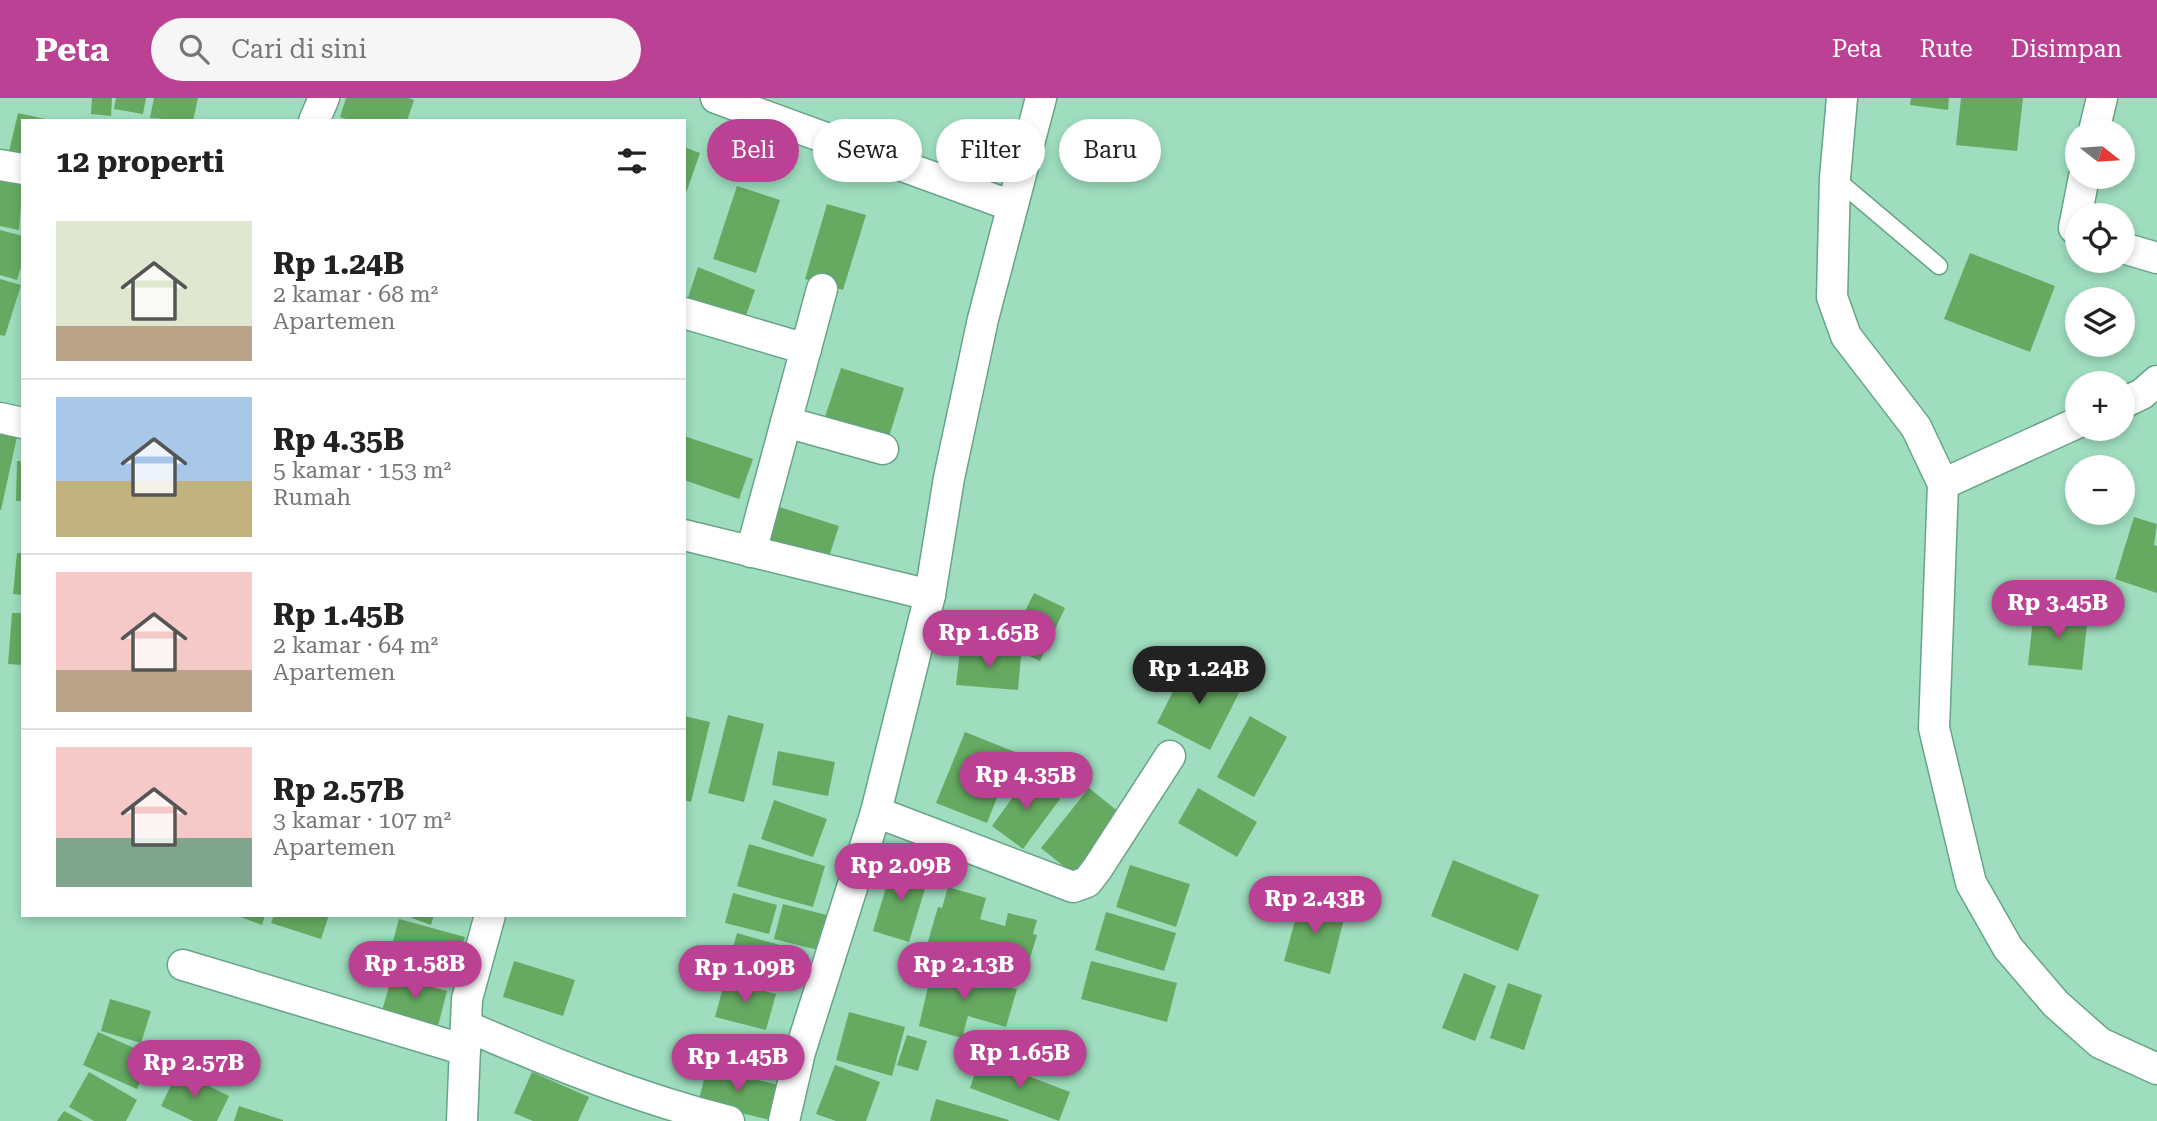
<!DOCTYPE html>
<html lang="id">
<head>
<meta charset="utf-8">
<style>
	:root { --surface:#fff; --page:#f6f6f6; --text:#222; --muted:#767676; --line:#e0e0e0; --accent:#bb4194 }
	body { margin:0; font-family:"Roboto Serif",serif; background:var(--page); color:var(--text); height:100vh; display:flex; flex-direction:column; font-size:26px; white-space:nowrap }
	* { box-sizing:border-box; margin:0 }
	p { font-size:23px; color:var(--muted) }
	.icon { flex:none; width:38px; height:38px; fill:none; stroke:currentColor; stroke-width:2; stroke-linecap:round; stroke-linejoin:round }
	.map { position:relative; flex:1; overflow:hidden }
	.drawer { position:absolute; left:21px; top:21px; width:665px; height:798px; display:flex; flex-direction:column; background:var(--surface); border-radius:0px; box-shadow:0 4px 10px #0003 }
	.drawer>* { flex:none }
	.guide { position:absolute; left:707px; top:21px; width:665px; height:63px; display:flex; gap:14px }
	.needle { width:46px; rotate:107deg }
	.controls { position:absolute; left:2065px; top:21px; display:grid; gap:14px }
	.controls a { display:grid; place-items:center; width:70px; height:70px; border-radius:50%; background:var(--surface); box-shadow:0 4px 10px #0003; font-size:35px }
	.price { position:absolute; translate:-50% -60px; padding:0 16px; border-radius:24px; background:var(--accent); color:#fff; font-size:23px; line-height:46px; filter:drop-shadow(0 2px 4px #0008) }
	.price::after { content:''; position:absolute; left:50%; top:42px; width:21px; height:16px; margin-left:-10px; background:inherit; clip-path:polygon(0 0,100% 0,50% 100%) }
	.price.on { background:#222; color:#fff }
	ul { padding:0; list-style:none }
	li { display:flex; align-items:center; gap:21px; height:175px; padding:0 35px }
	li+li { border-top:2px solid var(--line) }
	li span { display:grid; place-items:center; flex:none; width:196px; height:140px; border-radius:0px; color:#555 }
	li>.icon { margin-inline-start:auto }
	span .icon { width:84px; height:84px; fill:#fffc; stroke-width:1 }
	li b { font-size:30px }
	h2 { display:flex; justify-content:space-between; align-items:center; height:84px; padding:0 35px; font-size:30px }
	.tag { padding:0 24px; border-radius:32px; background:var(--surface); box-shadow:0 4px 10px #0003; font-size:24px; line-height:63px }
	.tag.on { background:var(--accent); color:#fff }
	header { display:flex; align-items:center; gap:42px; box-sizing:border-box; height:98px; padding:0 35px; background:var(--accent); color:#fff }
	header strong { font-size:33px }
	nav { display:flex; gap:38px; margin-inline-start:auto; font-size:24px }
	.search { width:490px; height:63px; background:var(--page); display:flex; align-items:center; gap:18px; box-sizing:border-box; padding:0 24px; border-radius:38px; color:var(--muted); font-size:26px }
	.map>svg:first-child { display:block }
</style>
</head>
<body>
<header>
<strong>Peta</strong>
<div class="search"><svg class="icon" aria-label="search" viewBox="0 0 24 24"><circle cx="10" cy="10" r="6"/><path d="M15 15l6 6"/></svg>Cari di sini</div>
<nav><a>Peta</a><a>Rute</a><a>Disimpan</a></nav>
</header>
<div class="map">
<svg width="2157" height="1023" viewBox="0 0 2157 1023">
	<rect width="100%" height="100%" fill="#9eddbe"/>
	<!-- building -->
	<g fill="#66aa61">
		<path d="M92,0H112L111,18L91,16Z"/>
		<path d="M116,0H146L143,16L114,11Z"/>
		<path d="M154,0H198L193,23L150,20Z"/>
		<path d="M346,0H409L414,2L407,23H352L340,19Z"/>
		<path d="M1911,0H1949L1948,12L1910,7Z"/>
		<path d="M1961,0H2023L2017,53L1956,47Z"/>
		<path d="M18,15L50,22L23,23V66L7,62Z"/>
		<path d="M684,49L700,55L685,98H684Z"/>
		<path d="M0,75L23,80L19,132L0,128Z"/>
		<path d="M737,88L780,102L756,175L713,161Z"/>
		<path d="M827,106L866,117L843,192L805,181Z"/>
		<path d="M0,132L23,138V162L17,182L0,177Z"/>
		<path d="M1970,155L2055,188L2030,254L1944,221Z"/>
		<path d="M698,169L755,192L742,229L686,206Z"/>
		<path d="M0,181L21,187L5,238L0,237Z"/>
		<path d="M841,270L904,290L888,342L824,322Z"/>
		<path d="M0,335L17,339L1,412H0Z"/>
		<path d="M684,338L753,361L739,401L684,382Z"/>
		<path d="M17,363H23V403H16Z"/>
		<path d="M770,406L839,428L828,462L759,440Z"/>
		<path d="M2134,419L2157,426L2154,447L2157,448V495L2115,481Z"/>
		<path d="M17,455H23V497L13,496Z"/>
		<path d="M1034,495L1065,510L1040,563L1008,548Z"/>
		<path d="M2034,511L2088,517L2082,572L2028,567Z"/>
		<path d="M12,515H23V567L8,566Z"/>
		<path d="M960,552L1021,558L1018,592L956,587Z"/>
		<path d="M1188,564L1241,591L1210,652L1157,625Z"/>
		<path d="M728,617L764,626L744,704L708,695Z"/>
		<path d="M684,618L710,624L691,704L684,702Z"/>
		<path d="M1250,618L1287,639L1254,699L1217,679Z"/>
		<path d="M965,634L1015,654L987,725L936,705Z"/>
		<path d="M778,653L835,664L828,698L772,687Z"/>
		<path d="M1028,678L1060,701L1023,751L992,728Z"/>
		<path d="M1089,690L1125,719L1077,779L1041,750Z"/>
		<path d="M1198,690L1257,724L1237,759L1178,725Z"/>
		<path d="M774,702L827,721L813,759L761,741Z"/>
		<path d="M749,746L825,768L813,809L737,788Z"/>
		<path d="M1453,762L1539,797L1518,853L1431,818Z"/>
		<path d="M893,766L929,777L909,844L873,833Z"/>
		<path d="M1130,767L1190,786L1176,829L1116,809Z"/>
		<path d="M948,789L986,800L980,821L1005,828L1008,815L1037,822L1033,836L1037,837L1023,883L925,854L938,809L942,810Z"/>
		<path d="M733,795L777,807L769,836L725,825Z"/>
		<path d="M1301,801L1346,813L1330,876L1284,863Z"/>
		<path d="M783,806L827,817L818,852L774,841Z"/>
		<path d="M1106,814L1176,835L1164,873L1095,852Z"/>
		<path d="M235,817H265L262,827Z"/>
		<path d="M274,817H329L321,841L271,825Z"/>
		<path d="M404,817H434L431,827Z"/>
		<path d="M399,821L465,839L451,885L399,869L406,846L393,843Z"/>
		<path d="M737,835L790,850L778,890L726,875Z"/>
		<path d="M514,863L575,882L563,918L503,899Z"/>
		<path d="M1091,863L1177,885L1167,924L1081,901Z"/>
		<path d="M933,867L1017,891L1006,929L968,918L962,940L919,928Z"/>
		<path d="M1464,875L1496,888L1475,943L1442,930Z"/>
		<path d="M392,878L447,893L438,928L382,913Z"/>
		<path d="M725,882L776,896L766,932L715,919Z"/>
		<path d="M1508,885L1542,897L1524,952L1490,940Z"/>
		<path d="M110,901L151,913L141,945L101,933Z"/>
		<path d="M849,914L905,929L892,978L836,962Z"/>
		<path d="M98,934L152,958L137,991L83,967Z"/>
		<path d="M907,937L927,943L918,973L897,967Z"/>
		<path d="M980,960L1070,994L1059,1023L970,990Z"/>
		<path d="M835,967L880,984L866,1023H836L816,1016Z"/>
		<path d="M707,970L779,987L770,1022L698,1005Z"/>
		<path d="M178,973L229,998L217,1023H193L161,1008Z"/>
		<path d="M89,974L137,1002L126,1023H94L69,1009Z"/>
		<path d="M532,974L589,999L578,1023H533L514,1015Z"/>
		<path d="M936,1001L1009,1022L1008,1023H930Z"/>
		<path d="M239,1008L283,1022V1023H234Z"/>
		<path d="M64,1013L83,1023H57Z"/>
	</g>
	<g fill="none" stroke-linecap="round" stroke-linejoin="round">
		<defs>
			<path id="service" d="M1835,80L1939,168"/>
			<g id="minor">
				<path d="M716,0L1012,108"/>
				<path d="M1842,0L1835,80L1832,199L1846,238L1916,329L1943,386L1934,630L1971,785L2008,850L2056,906L2100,945L2157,971"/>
				<path d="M314,23L324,0"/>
				<path d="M2094,33L2102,0"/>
				<path d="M0,67L23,71"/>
				<path d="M2077,133L2074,130L2084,79"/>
				<path d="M2123,150L2157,160"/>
				<path d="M684,215L806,251"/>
				<path d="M2123,305L2142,296L2157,283"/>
				<path d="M0,320L23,325"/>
				<path d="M786,324L883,351"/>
				<path d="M1943,386L2077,325"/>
				<path d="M684,437L930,497"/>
				<path d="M751,454L822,191"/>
				<path d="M876,714L1073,789L1087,784L1097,771L1170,658"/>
				<path d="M183,867L465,952"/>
				<path d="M466,928C552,965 637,1000 729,1023"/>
				<path d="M462,1023L467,901L490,817"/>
				<path d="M784,1023L800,954L876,714L930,497L949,380L983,221L1041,0"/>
			</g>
		</defs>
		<!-- service casing -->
		<use href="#service" stroke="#67a487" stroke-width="19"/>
		<!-- minor casing -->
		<use href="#minor" stroke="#67a487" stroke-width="33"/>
		<!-- service -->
		<use href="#service" stroke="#fff" stroke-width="16"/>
		<!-- minor -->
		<use href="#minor" stroke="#fff" stroke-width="30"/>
	</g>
</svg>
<div class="controls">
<a><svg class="needle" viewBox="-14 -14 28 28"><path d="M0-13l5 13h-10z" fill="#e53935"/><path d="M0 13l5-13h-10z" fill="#767676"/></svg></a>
<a><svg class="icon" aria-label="locate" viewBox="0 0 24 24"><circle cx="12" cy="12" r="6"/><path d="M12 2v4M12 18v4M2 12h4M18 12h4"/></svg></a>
<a><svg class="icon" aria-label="layers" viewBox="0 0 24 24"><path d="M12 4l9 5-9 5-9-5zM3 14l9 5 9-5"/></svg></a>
<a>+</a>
<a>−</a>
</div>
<b class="price" style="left:2058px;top:542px">Rp 3.45B</b>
<b class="price" style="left:989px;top:572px">Rp 1.65B</b>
<b class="price on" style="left:1199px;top:608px">Rp 1.24B</b>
<b class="price" style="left:1026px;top:714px">Rp 4.35B</b>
<b class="price" style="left:901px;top:805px">Rp 2.09B</b>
<b class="price" style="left:1315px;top:838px">Rp 2.43B</b>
<b class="price" style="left:415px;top:903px">Rp 1.58B</b>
<b class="price" style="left:964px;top:904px">Rp 2.13B</b>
<b class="price" style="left:745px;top:907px">Rp 1.09B</b>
<b class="price" style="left:1020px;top:992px">Rp 1.65B</b>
<b class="price" style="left:738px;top:996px">Rp 1.45B</b>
<b class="price" style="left:194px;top:1002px">Rp 2.57B</b>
<div class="guide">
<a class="tag on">Beli</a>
<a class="tag">Sewa</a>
<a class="tag">Filter</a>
<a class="tag">Baru</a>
</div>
<section class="drawer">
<h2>12 properti<svg class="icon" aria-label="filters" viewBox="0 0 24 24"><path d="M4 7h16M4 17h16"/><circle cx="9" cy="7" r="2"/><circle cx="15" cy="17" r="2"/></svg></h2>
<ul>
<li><span style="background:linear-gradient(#dfe7d0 75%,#b9a48a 0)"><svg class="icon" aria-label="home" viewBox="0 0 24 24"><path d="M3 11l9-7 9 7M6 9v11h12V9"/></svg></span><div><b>Rp 1.24B</b><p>2 kamar · 68 m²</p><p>Apartemen</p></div></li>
<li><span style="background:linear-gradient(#a9c7e8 60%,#c2b280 0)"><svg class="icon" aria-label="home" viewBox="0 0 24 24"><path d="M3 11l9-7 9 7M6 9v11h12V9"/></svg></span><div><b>Rp 4.35B</b><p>5 kamar · 153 m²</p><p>Rumah</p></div></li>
<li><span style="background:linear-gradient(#f6c9c9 70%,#b9a48a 0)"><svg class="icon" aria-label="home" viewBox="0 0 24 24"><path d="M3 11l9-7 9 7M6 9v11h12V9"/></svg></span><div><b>Rp 1.45B</b><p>2 kamar · 64 m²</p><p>Apartemen</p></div></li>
<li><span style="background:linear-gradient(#f6c9c9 65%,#7fa58c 0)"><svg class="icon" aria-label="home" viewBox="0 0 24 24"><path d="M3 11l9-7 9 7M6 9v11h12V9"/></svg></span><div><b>Rp 2.57B</b><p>3 kamar · 107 m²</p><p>Apartemen</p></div></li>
</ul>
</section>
</div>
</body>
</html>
